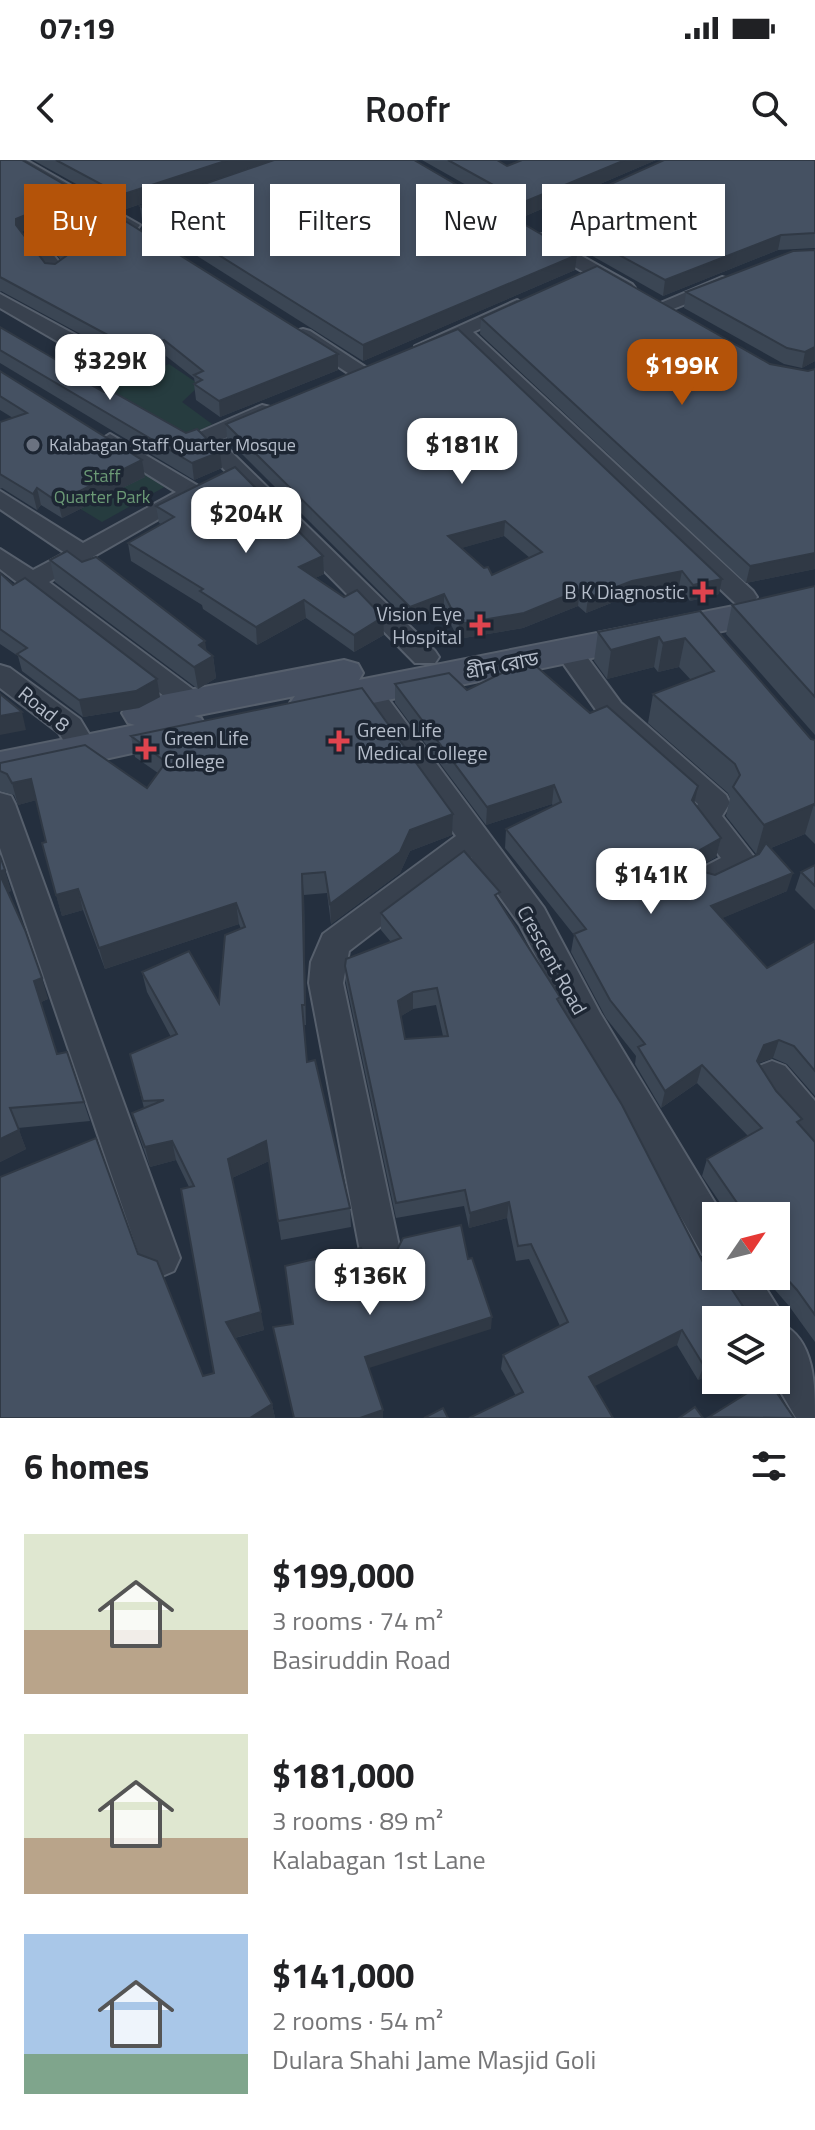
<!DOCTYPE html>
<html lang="en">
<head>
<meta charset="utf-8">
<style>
	:root { --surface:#fff; --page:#f2f2f2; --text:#202124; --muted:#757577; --accent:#b45309 }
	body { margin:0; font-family:"Titillium Web","Noto Sans Bengali",sans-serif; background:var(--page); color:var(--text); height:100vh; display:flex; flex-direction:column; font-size:30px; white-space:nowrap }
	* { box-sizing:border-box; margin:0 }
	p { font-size:26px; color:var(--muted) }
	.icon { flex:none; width:44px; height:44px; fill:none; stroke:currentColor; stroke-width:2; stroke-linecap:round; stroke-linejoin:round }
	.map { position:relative; height:1258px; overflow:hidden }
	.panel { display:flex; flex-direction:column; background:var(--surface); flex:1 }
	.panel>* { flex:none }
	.banner { position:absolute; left:24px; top:24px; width:768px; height:72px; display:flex; gap:16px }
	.needle { width:52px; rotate:55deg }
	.buttons { position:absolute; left:702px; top:1042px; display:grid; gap:16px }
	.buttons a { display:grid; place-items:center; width:88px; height:88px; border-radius:0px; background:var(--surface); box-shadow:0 4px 12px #0003; font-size:40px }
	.price { position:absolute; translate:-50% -68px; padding:0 18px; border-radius:16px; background:#fff; color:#222; font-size:26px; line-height:52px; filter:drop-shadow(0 2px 4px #0008) }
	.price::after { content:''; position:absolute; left:50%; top:48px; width:24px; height:18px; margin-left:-12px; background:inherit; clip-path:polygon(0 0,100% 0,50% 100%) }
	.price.selected { background:var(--accent); color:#fff }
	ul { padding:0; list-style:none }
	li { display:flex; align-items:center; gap:24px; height:200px; padding:0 24px }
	li span { display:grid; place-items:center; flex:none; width:224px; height:160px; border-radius:0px; color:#555 }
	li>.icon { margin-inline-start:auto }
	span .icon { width:96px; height:96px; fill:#fffc; stroke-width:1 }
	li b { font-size:34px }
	h2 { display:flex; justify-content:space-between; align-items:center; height:96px; padding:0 24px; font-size:34px }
	.chip { padding:0 28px; border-radius:0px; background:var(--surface); box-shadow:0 4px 12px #0003; font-size:28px; line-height:72px }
	.chip.selected { background:var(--accent); color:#fff }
	.status { display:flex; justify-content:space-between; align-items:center; height:56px; padding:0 40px; background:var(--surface); direction:ltr }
	.status svg { height:22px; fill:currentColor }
	header { display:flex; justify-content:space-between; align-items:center; height:104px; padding:0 24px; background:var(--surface); font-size:36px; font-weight:600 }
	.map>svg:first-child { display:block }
</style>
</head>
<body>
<div class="status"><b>07:19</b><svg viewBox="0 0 49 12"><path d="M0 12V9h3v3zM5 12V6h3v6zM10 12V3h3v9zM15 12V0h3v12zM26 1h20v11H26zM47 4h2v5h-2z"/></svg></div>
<header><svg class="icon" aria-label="back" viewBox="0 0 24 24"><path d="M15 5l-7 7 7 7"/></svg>Roofr<svg class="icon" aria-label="search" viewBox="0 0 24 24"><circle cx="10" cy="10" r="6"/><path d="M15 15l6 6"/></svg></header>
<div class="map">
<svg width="815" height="1258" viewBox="0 0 815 1258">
	<rect width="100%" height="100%" fill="#242f3e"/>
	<!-- green -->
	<g fill="#263c3f">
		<path d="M169,204L200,225L182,242L212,264L184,281L79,242Z"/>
		<path d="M112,287L168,325L102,362L41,325Z"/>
	</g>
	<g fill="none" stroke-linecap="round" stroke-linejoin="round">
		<defs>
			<g id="street">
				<path d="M6,0H26L140,65L137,69H125Z"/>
				<path d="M80,52L89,57L86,61L41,79L66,111L56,117L49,115L21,77Z"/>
				<path d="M542,74L632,124L635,128L625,134L618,132L535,84L533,80Z"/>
				<path d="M722,117L729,119L732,123L729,127L668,151H654L651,147Z"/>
				<path d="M0,134L133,206L136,211L125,217L117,216L0,148Z"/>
				<path d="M517,140L527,146L524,150L473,172L753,431L757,437L753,443H735L457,180L425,192L415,186Z"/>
				<path d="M303,169L310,171L373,212L362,218L354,217L296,179L293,175L296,171Z"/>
				<path d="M262,245L270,247L273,252L270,257L221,280L222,283L435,491L439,497L435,503H415L201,286L197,277L200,272Z"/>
				<path d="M110,274L200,327L204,333L49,422L202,536L206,543L202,550H182L0,409V389L33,410L65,393L0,349V331L83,383L176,332L102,286L99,281Z"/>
				<path d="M569,483L579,486L621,543L726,635L730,643L722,656L758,702L753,710L709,731L698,728L693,719L698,710L721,698L690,657L698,644L601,557L555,492L559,486Z"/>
				<path d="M0,505L10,508L80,559L98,589L93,596L83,599L73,596L59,573L0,528Z"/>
				<path d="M368,523L378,525L544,748L600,853L723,1056H716V1100L702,1094L576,873L520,765L471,697L349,791L343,823L400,1091L394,1104L380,1110L366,1104L360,1091L309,823L311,802L323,774L456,676L354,532L358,525Z"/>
				<path d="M0,633L11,636L15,644L180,1098L174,1111L160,1117L146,1111L140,1098L0,688Z"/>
				<path d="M772,901L785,906L815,941V984C791,976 765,940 754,917L759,906Z"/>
				<path d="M716,1116H758L777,1146L781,1164C815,1179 815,1226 815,1258H796L774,1220L776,1160H739Z"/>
			</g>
			<path id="secondary" d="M815,430V452L310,556L296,552L290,543L295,536L194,556L201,558L207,568L201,578L0,622V592L135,565L128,563L122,553L128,543L142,539L344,500L358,504L363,513L359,520Z"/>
		</defs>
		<!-- street casing -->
		<use href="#street" stroke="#565f6c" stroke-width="4"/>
		<!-- secondary casing -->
		<use href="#secondary" stroke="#565f6c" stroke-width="4"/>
		<!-- street -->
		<use href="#street" fill="#38414e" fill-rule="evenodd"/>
		<!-- secondary -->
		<use href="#secondary" fill="#465061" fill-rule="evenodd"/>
	</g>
	<!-- wall -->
	<g fill="#3b4654" fill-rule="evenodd">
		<path d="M0,0L79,33L81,47L48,61L338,210L220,257L196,240L194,224L195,223L194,218L166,196L138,209L134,203L1,131L0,132ZM41,64L44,78L61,100L55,104L45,103L21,72Z"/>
		<path d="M33,0H272L123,50Z"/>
		<path d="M422,0H497L507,6L522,0H656L523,57Z"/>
		<path d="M815,0V88L778,90L663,136L543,68L544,54Z"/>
		<path d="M140,46L577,95L575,110L363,201L142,61Z"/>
		<path d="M815,90V201L802,208L784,204L684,148L686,132Z"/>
		<path d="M481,158L770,204L808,211L815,209V409L746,423L480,174Z"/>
		<path d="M0,167L72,210L73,215L222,308L194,320L0,203Z"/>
		<path d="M458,169L719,434L690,441L679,426L629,436L586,453L578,446L523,468L458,479L444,450L410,462L227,279L226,264ZM504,376L530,398L492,415L461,388Z"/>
		<path d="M0,211L145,317L62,358L41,345L37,350L2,328L0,329V262L13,258L0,250Z"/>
		<path d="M156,346L323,396L324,414L315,418L384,475L354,492L306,458L257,485L203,449L202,445L131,401L128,383L161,364L159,363Z"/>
		<path d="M50,400L207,491L213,496L216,518L198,529L55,422Z"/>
		<path d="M0,413L13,425L160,537L139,548L83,557L22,511L18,496L0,484Z"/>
		<path d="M815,426V575L726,474L732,445Z"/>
		<path d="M700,451L811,579L815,580V684L805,674L771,688L787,731L722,758L767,808L815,781V936L787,904L773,898L758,903L776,931L800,965L815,982V1182L789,1146L763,1116H776V1056H729L702,1016L707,999L748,976L697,923L661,948L635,904L636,896L606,858L571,792L574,775L505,688L506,669L553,646L552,644L486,665L395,543V524L467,530L694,644L721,678L716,697L698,707L700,711L715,715L759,694L760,692L756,694L726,656L730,638L728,633L648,563L653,534L691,520L679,507L658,512L654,507L607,519L594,501L598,472Z"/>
		<path d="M131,576L453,654L452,675L410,691L400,713L331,764L327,733L304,735L306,865H304L307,902L350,1048L351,1067L281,1080L269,1001L232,1018L264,1170L235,1178L272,1244L275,1258H0L1,1173L138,1094L203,1216L214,1213L189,1027L176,1000L150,1007L138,973L132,953L144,948L130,894L171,877L147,832L142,812L219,843L241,769L239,764L105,809L83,750L62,756L42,683L46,682L36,640L18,645L14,635L0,631V603L147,628L158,613L135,597Z"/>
		<path d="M0,696L11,731L8,732L48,839L41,842L57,894L67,892L90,961L18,968L26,989L0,1002Z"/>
		<path d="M815,705V750L795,730L801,712Z"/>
		<path d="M499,741L560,837L559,843L716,1160V1211L698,1220L677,1185L516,1236L501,1209L503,1195L560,1166L529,1099L516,1101L507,1058L469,1068L464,1046L396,1058L346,823L345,806L391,782L381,770V753ZM436,845L443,876L405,879L401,856L413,849Z"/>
	</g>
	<!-- shaded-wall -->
	<g fill="#303945">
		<path d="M228,0H272L123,50L121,35Z"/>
		<path d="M625,0H656L523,57L524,42Z"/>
		<path d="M79,33L81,47L19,73L16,65V59Z"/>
		<path d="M781,75L778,90L663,136L665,120Z"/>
		<path d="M577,95L575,110L363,201V185Z"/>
		<path d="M164,180L166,196L138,209L136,193Z"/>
		<path d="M815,187V201L802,208L805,192Z"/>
		<path d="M338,194V210L220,257L219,241Z"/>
		<path d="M220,292L222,308L194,320L192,303Z"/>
		<path d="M142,300L145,317L62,358L58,342Z"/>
		<path d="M37,328L41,345L37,350L33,334Z"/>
		<path d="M505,361L504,376L448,392V376Z"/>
		<path d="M815,393V409L746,423L750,406Z"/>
		<path d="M323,396L324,414L300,425L299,407Z"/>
		<path d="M682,411L679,426L629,436L586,453L588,438L632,421Z"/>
		<path d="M722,419L719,434L690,441L693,425Z"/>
		<path d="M580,430L578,446L523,468L458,479L459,464Z"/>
		<path d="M444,434V450L410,462V447Z"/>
		<path d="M304,440L306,458L257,485L256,467Z"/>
		<path d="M383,457L384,475L354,492V475Z"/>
		<path d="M659,477L654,507L607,519L611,490Z"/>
		<path d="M685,478L679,507L658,512L663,483Z"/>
		<path d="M205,481L208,499L213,496L216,518L198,529L194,507L199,485Z"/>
		<path d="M157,519L160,537L139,548L83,557L79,540Z"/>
		<path d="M22,552L26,570L0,575V556Z"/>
		<path d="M31,619L37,640L18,645L12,623Z"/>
		<path d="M554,625L552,644L486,665L487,647Z"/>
		<path d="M698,626L694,645L692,640Z"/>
		<path d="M814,644L805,674L756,694L764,665Z"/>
		<path d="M453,654L452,675L410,691L400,713L331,764L330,744L410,670Z"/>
		<path d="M721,678L716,697L695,709V702L700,690Z"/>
		<path d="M5,710L11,731L5,733L0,717V711Z"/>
		<path d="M793,713L787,731L706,765L711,746Z"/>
		<path d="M302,714L304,735L306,865L305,845Z"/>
		<path d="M78,729L83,750L62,756L56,735Z"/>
		<path d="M236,743L239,764L105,809L99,788Z"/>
		<path d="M42,818L48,839L41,842L34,821Z"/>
		<path d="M413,832V849L398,858V841Z"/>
		<path d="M779,880L773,898L758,903L757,901L764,885Z"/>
		<path d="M702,905L697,923L661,948L665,931Z"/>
		<path d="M19,970L26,989L0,1002V979Z"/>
		<path d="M172,981L176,1000L150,1007L145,987Z"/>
		<path d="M266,981L269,1001L232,1018L228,999Z"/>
		<path d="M509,1042L507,1058L469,1068L470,1053Z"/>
		<path d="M261,1152L264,1170L230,1179L226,1162Z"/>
		<path d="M492,1157L491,1169L366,1209L365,1197Z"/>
		<path d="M682,1170L677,1185L585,1231L589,1217Z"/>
		<path d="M716,1200V1211L698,1220L704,1206Z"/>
		<path d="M272,1244L275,1258H250Z"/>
		<path d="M383,1250V1258H360Z"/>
	</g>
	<!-- building -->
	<g fill="#455162" stroke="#303945" stroke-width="2" fill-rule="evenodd">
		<path d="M0,0H22L79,33L16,59V65L45,103L55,104L66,96L41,64L98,44L338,194L219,241L194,224L202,220L194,215L203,211L164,180L136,193L132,188L0,117Z"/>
		<path d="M56,0H228L121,35Z"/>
		<path d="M274,0H414L577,95L363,185L140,46Z"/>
		<path d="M448,0H497L507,6L522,0H625L524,42Z"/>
		<path d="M664,0H815V73L781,75L665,120L544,54Z"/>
		<path d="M815,90V187L805,192L787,188L686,132L793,91Z"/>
		<path d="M597,106L770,204L808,211L815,209V393L750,406L481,158Z"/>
		<path d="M0,167L53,198L72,210L68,212L104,232H113L186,273L197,269L220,292L192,303L0,190Z"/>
		<path d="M458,169L722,419L693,425L682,411L632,421L588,438L580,430L524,453L459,464L444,434L410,447L226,264ZM505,361L542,392L492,415L488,407L484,408L448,376Z"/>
		<path d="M0,211L142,300L58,342L37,328L33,334L0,314V262L27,253L0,236Z"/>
		<path d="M235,307L323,396L299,407L344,437L357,430L383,457L354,475L304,440L256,467L200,431L203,429L128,383L174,357L156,346Z"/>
		<path d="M67,391L82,402L96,397L205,481L199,485L213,496L194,507L50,400Z"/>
		<path d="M0,413L13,425L25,418L157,519L136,531L79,540L17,494L27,488L0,469Z"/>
		<path d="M815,426V537L732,445Z"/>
		<path d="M700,451L811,579L815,580V646L814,644L764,665L733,627L740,615L735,604L653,534L714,511L685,478L663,483L659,477L611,490L598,472Z"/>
		<path d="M529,500L590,553L607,546L698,626L692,640L721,678L700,690L695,702L700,711L715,715L759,694L766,683L793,713L711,746L767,808L815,781V911L794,886L779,880L764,885L757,901L776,931L802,959L797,962L815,982V1155L797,1130L776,1107V1056H733L742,1050L707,999L762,968L702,905L665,931L638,887L645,884L610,840L574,774L586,769L506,669L561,642L554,625L487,647L395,524L449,513L467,530Z"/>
		<path d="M362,528L453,654L410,670L400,692L330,744L325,712L302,714L305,845H302L307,902L315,900L350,1048L278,1061L266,981L228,999L261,1152L226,1162L272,1244L250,1258H0V1017L96,978L138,1094L157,1101L203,1216L214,1213L181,1029L194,1026L172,981L145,987L132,953L164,940L143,941L130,894L177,874L142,812L189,791L219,843L225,775L245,767L236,743L99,788L78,729L56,735L42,683L46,682L31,619L12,623L7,614L0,611V603L85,585L147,628L166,602L131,576Z"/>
		<path d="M0,534L22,552L0,556Z"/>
		<path d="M464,691L500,732L495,735L560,837L557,839L622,945L708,1112L716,1108V1116H723L752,1160H716V1200L704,1206L682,1170L589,1217L613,1258H469L523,1232L503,1195L568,1162L531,1084L518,1086L509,1042L470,1053L465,1030L396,1043L345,806L346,799L401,778L381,753ZM437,828L448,876L405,879L398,841L413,832Z"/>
		<path d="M0,696L5,710L0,711Z"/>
		<path d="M815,705V726L801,712Z"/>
		<path d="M0,715L25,770L42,818L34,821L57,894L67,892L84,942L10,948L19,970L0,979Z"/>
		<path d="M461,1065L468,1099L472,1098L492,1157L365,1197L383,1250L360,1258H294L273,1167L293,1164L285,1106L361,1088L364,1094L381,1100L395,1094L403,1078Z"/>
		<path d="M768,1220L794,1258L709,1257Z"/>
		<path d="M695,1247L703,1258H679Z"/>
		<path d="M443,1248L448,1258H424Z"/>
	</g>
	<!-- markers -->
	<circle fill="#6b7280" stroke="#1d2633" stroke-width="3" cx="33" cy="285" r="8"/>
	<g fill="#e0444e" stroke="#1d2633" stroke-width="3">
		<path d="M699 420h8v8h8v8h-8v8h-8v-8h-8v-8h8z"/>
		<path d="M476 453h8v8h8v8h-8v8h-8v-8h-8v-8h8z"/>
		<path d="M335 569h8v8h8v8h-8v8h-8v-8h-8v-8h8z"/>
		<path d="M142 577h8v8h8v8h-8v8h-8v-8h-8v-8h8z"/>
	</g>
	<g text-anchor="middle" stroke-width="7" stroke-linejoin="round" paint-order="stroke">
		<!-- far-poi labels -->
		<g font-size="18" fill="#b4bcc9" stroke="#1d2633" text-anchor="start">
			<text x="49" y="291">Kalabagan Staff Quarter Mosque</text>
		</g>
		<!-- far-park labels -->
		<g font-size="18" fill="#6b9a76" stroke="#1d2633">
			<text x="102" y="322">Staff<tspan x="102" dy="21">Quarter Park</tspan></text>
		</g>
		<!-- poi labels -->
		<g font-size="20" fill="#b4bcc9" stroke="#1d2633" text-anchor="end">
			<text x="685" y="439">B K Diagnostic</text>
			<text x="462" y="461">Vision Eye<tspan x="462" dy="23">Hospital</tspan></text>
			<text x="357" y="577" text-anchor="start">Green Life<tspan x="357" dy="23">Medical College</tspan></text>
			<text x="164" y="585" text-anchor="start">Green Life<tspan x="164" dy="23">College</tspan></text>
		</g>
		<!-- street labels -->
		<g font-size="20" fill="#b4bcc9" stroke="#1d2633">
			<text transform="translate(502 505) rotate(-11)" y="7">গ্রীন রোড</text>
			<text transform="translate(44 549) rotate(39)" y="7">Road 8</text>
			<text transform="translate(552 800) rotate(61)" y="7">Crescent Road</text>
		</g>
	</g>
</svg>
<div class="buttons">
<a><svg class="needle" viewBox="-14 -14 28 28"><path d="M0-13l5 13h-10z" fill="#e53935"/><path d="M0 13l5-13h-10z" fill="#757577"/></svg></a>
<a><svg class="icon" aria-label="layers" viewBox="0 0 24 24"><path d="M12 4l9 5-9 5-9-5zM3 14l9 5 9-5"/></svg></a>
</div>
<b class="price" style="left:110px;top:242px">$329K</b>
<b class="price selected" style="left:682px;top:247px">$199K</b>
<b class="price" style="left:462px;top:326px">$181K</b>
<b class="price" style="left:246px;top:395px">$204K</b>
<b class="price" style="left:651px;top:756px">$141K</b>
<b class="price" style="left:370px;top:1157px">$136K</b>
<div class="banner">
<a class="chip selected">Buy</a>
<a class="chip">Rent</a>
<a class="chip">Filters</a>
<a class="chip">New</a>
<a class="chip">Apartment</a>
</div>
</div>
<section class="panel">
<h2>6 homes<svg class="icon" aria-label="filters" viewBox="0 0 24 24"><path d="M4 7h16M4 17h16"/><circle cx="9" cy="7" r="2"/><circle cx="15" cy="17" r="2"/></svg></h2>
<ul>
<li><span style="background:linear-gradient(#dfe7d0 60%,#b9a48a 0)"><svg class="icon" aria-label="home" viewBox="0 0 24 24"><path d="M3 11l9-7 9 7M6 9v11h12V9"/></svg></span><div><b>$199,000</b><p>3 rooms · 74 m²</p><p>Basiruddin Road</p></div></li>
<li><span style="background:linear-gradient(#dfe7d0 65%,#b9a48a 0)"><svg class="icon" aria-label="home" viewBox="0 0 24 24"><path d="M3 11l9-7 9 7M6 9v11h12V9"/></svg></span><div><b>$181,000</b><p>3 rooms · 89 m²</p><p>Kalabagan 1st Lane</p></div></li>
<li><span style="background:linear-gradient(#a9c7e8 75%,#7fa58c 0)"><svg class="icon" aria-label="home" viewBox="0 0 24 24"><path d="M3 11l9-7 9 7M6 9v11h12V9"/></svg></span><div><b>$141,000</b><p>2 rooms · 54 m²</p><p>Dulara Shahi Jame Masjid Goli</p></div></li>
</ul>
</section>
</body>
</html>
